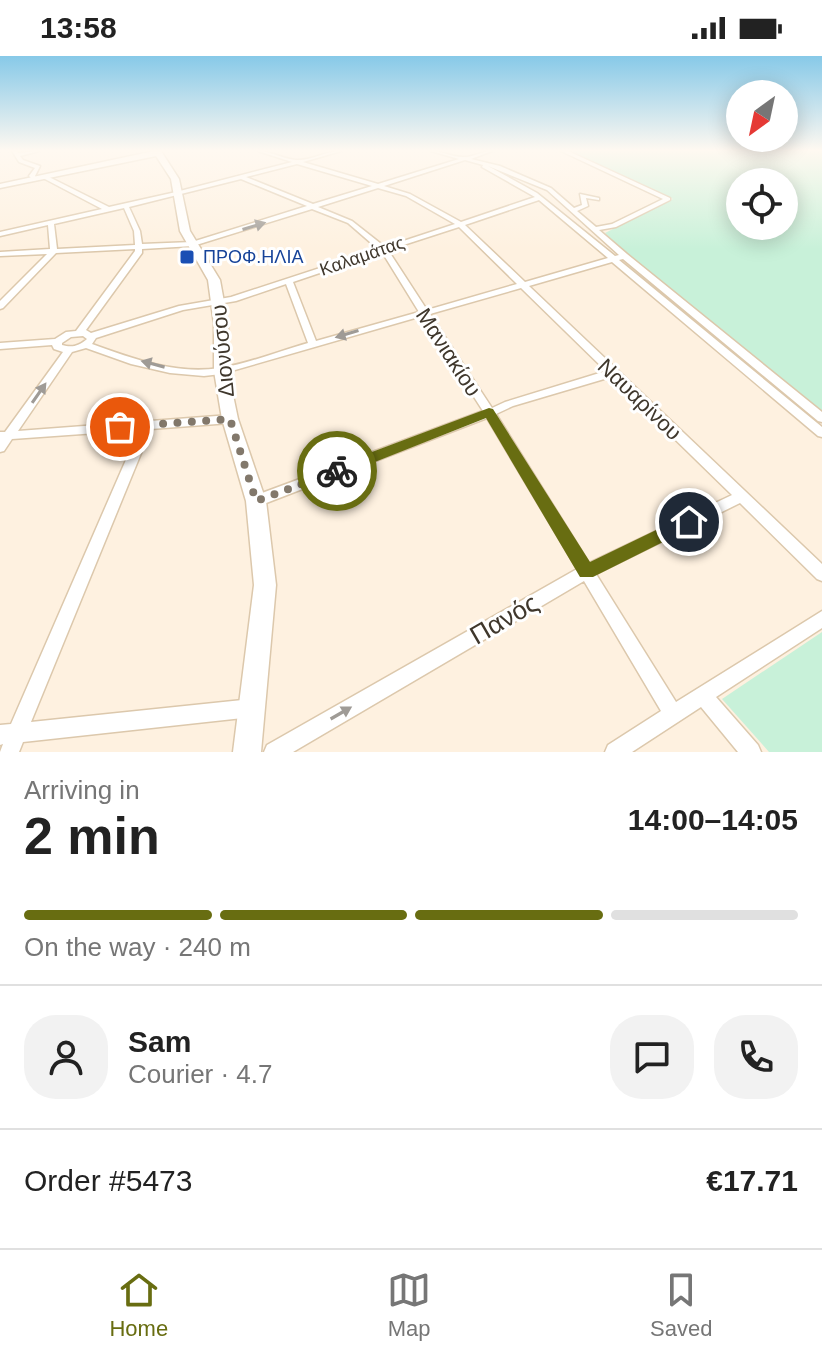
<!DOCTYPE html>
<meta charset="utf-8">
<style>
:root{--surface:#fff;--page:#f2f2f2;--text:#222;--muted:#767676;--line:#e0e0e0;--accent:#686d11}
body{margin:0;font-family:Arial,sans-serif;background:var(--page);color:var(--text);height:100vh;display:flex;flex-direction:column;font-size:30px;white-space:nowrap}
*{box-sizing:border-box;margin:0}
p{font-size:26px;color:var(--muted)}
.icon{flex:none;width:44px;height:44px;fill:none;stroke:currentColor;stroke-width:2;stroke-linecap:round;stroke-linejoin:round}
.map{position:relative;height:696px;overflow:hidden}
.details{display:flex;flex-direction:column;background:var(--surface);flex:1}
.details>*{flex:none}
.needle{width:52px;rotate:213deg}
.fabs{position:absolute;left:726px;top:24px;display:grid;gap:16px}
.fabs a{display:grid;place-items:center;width:72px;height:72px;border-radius:50%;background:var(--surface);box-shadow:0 4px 20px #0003;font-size:40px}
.pin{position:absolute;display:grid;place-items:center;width:68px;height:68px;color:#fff;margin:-34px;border:4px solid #fff;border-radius:50%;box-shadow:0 2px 8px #0007}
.courier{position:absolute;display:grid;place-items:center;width:80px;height:80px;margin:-40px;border:6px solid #686d11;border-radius:50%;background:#fff;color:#222;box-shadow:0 2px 10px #0007}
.head em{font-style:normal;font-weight:700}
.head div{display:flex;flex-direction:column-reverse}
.head{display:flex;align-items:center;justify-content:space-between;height:136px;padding:0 24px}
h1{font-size:52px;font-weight:700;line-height:60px}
.bar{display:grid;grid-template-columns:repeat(4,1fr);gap:12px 8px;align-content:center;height:96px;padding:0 24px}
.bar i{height:10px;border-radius:6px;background:var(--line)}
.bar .active{background:var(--accent)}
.bar p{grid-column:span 4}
.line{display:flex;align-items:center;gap:20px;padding:0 24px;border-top:2px solid var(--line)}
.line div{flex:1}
.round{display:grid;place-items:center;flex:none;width:84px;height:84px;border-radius:32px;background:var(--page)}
.status{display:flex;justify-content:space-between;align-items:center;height:56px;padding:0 40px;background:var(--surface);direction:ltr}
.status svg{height:22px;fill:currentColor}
.menu{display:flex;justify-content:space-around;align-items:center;height:112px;border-top:2px solid var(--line);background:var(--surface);font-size:22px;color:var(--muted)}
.menu a{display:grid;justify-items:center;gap:4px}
.menu .active{color:var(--accent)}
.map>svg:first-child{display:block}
.green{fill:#c8f1d9;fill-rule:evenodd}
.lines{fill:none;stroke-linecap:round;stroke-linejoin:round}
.street-casing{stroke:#dcc8ac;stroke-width:3}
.secondary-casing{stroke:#dcc8ac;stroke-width:3}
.street{fill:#fff;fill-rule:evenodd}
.secondary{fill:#fff;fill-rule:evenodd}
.oneway{fill:#9f9b96}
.route{fill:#686d11}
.done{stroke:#82786b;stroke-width:8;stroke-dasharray:0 14.4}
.transit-dot{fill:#1a4fb4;stroke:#fff;stroke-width:3}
.labels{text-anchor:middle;stroke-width:6;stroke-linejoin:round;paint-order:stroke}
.far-street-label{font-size:18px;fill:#3f372c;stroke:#fff}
.far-transit-label{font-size:18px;fill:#164399;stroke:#fff;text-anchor:start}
.street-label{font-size:22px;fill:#3f372c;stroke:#fff}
.near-street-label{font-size:26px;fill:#3f372c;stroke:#fff}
</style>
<div class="status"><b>13:58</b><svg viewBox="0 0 49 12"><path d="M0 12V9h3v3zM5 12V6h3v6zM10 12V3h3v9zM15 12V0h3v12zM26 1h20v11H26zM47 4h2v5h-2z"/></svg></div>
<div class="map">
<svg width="822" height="696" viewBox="0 0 822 696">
<rect width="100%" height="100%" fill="#fef1e0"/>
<!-- green -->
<g class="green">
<path d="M566,95h256v265l-132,-108 -11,-13 -47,-35 -27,-27 68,-34zM740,126h44v44h-44z"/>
<polygon points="822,576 822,696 769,696 722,643"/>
</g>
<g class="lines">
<!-- street casing -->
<g class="street-casing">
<g id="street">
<polygon points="12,95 17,95 18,97 39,95 20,100 23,104 40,110 35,120 37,124 33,124 29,120 35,112 19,106"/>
<path d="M258,95c13,0 25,8 38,9 14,1 30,-9 45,-9l-38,11 75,22 81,-25 -28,-8c11,0 23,7 34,6 9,0 17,-6 27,-6l-21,8 29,7 51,22 23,20 8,-3 -2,-11 19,4v2l-13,-2 2,8 -11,5 19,16 16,-3 51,-25 -102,-48h7l102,47v2l-54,27 -17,3 28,24 195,158v10l-4,-1 -195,-162 -4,1 203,167v10l-4,-1 -206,-174 -83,24 293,278v17l-5,-2 -77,-76 -144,71 80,128 146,-91v17l-106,69 42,48 3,7h-23l-37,-45 -69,45h-27l3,-7 53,-34 -77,-130 -291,171h-29l3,-7 310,-176 -90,-151 -226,87 -5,1 -5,-1 -2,-4 2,-4 232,-86 -61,-95 -201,58 -17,2 -34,-3 -39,-9 -45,-16 -14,4 -54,79 212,-16 6,4 -6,4 -79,6 -120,293 221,-23 6,3 3,6 -3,6 -6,3 -229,25 -4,10h-19l3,-8 -3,1v-20l11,-1 128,-294 -127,9 -8,12 -4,1v-20h5l58,-80 -9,-3 -2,-4 -52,4v-6l55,-4 11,-7 10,-1 59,-80v-2l-79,4 -53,55 -3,1v-8l47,-47 -47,2v-4l50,-3 -2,-24 -48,11v-4l102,-23 -59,-31v-2h4l62,31 67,-15 116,-30zM465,104l18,5 -1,2 53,30 -74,25 -51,-28 -26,-8zM297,108l75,22 -59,18 -67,-27zM488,110l59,24 72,65 -4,1 -78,-63zM241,123l66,27 -115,36 -50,2 -2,-13 -11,-24zM378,132l28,8 49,28 -70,23 -33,-26 -34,-14zM539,144l69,58 -83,24 -60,-57zM124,152l10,23 1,14 -78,4 -3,-25zM312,153l36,14 30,26 -147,48 -52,9 -88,27 -5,-3 56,-77v-4l51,-3zM459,171l58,57 -90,26 -39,-60zM382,196l37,60 -103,29 -23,-59zM286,228l22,59c-29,8 -60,21 -89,25 -43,7 -88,-10 -127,-24l4,-6 87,-28 53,-9zM521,232l85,83 -101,31 -13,6 -62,-94zM83,280l4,3c-8,7 -15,9 -25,6v-2l9,-6zM611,321l121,118 -143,68 -93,-149 17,-8z"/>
</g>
</g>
<!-- secondary casing -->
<g class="secondary-casing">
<polygon id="secondary" points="154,95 161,95 179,123 190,175 220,224 228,268 228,315 238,363 266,445 276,529 261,696 233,696 254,529 246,445 222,363 214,315 214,268 208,224 180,175 171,123 156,100 0,132 0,128"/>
</g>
<!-- street -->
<use href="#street" class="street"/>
<!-- secondary -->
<use href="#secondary" class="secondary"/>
</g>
<!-- one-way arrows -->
<defs><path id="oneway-solid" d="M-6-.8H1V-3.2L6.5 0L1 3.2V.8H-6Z" transform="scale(2)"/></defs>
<g class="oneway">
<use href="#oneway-solid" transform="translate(254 170) rotate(-17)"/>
<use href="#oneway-solid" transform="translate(347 278) rotate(163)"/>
<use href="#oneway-solid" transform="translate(153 308) rotate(-165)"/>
<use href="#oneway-solid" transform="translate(39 337) rotate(-55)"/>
<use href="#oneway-solid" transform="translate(341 657) rotate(-30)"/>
</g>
<!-- sky -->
<linearGradient id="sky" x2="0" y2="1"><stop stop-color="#87c9e8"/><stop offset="0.49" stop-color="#fff9f1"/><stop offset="1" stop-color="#fff9f1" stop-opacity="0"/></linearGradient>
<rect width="822" height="193" fill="url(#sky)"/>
<!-- route -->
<polygon class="route" points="489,352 493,353 590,506 683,461 695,461 695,470 593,521 580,521 486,362 342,419 337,420 330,415 332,411"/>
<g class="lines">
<!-- done -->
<polyline class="done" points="120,371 230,363 256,445 337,415"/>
</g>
<!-- markers -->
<rect class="transit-dot" x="179" y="193" width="16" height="16" rx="4"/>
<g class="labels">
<!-- far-street labels -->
<g class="far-street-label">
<text transform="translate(362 200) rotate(-19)" y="6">Καλαμάτας</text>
</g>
<!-- far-transit labels -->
<g class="far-transit-label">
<text x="203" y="207">ΠΡΟΦ.ΗΛΙΑ</text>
</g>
<!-- street labels -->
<g class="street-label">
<text transform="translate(222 295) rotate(-95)" y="8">Διονύσου</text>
<text transform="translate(449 296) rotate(57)" y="8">Μανιακίου</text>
<text transform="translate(640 343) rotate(44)" y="8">Ναυαρίνου</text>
</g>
<!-- near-street labels -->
<g class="near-street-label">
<text transform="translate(504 563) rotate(-30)" y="9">Πανός</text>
</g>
</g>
</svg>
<div class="fabs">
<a><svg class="needle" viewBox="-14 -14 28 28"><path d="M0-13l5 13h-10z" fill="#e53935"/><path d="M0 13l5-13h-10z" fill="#767676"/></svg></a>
<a><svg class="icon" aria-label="locate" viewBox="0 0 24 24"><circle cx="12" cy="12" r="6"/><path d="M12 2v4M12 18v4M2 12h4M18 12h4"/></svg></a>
</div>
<div class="pin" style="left:120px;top:371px;background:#ea580c"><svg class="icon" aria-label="bag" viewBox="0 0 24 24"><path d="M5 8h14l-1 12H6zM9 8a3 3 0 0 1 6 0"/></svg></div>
<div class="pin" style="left:689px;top:466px;background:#1f2937"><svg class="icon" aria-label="home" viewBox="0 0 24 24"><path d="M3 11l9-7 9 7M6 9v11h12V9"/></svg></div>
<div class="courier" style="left:337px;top:415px"><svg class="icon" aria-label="bike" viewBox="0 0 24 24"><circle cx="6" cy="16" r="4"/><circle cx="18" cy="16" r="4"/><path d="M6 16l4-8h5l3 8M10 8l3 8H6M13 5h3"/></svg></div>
</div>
<section class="details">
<div class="head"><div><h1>2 min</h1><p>Arriving in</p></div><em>14:00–14:05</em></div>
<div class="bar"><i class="active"></i><i class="active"></i><i class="active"></i><i></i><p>On the way · 240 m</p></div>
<div class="line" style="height:144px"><a class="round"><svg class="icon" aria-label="person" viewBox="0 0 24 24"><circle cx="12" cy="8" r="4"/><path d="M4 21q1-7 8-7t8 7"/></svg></a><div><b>Sam</b><p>Courier · 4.7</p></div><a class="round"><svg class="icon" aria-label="chat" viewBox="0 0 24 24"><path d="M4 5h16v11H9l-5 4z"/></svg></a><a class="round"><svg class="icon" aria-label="phone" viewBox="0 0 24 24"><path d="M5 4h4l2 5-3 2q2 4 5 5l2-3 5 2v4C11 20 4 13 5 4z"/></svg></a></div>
<div class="line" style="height:104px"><div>Order #5473</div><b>€17.71</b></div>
</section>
<nav class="menu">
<a class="active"><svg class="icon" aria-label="home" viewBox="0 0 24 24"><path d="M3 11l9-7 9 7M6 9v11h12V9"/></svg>Home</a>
<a><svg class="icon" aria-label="map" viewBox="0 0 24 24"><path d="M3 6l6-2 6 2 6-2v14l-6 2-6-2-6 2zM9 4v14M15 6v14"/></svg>Map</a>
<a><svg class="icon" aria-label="saved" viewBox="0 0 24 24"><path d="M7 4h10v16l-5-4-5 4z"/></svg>Saved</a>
</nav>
